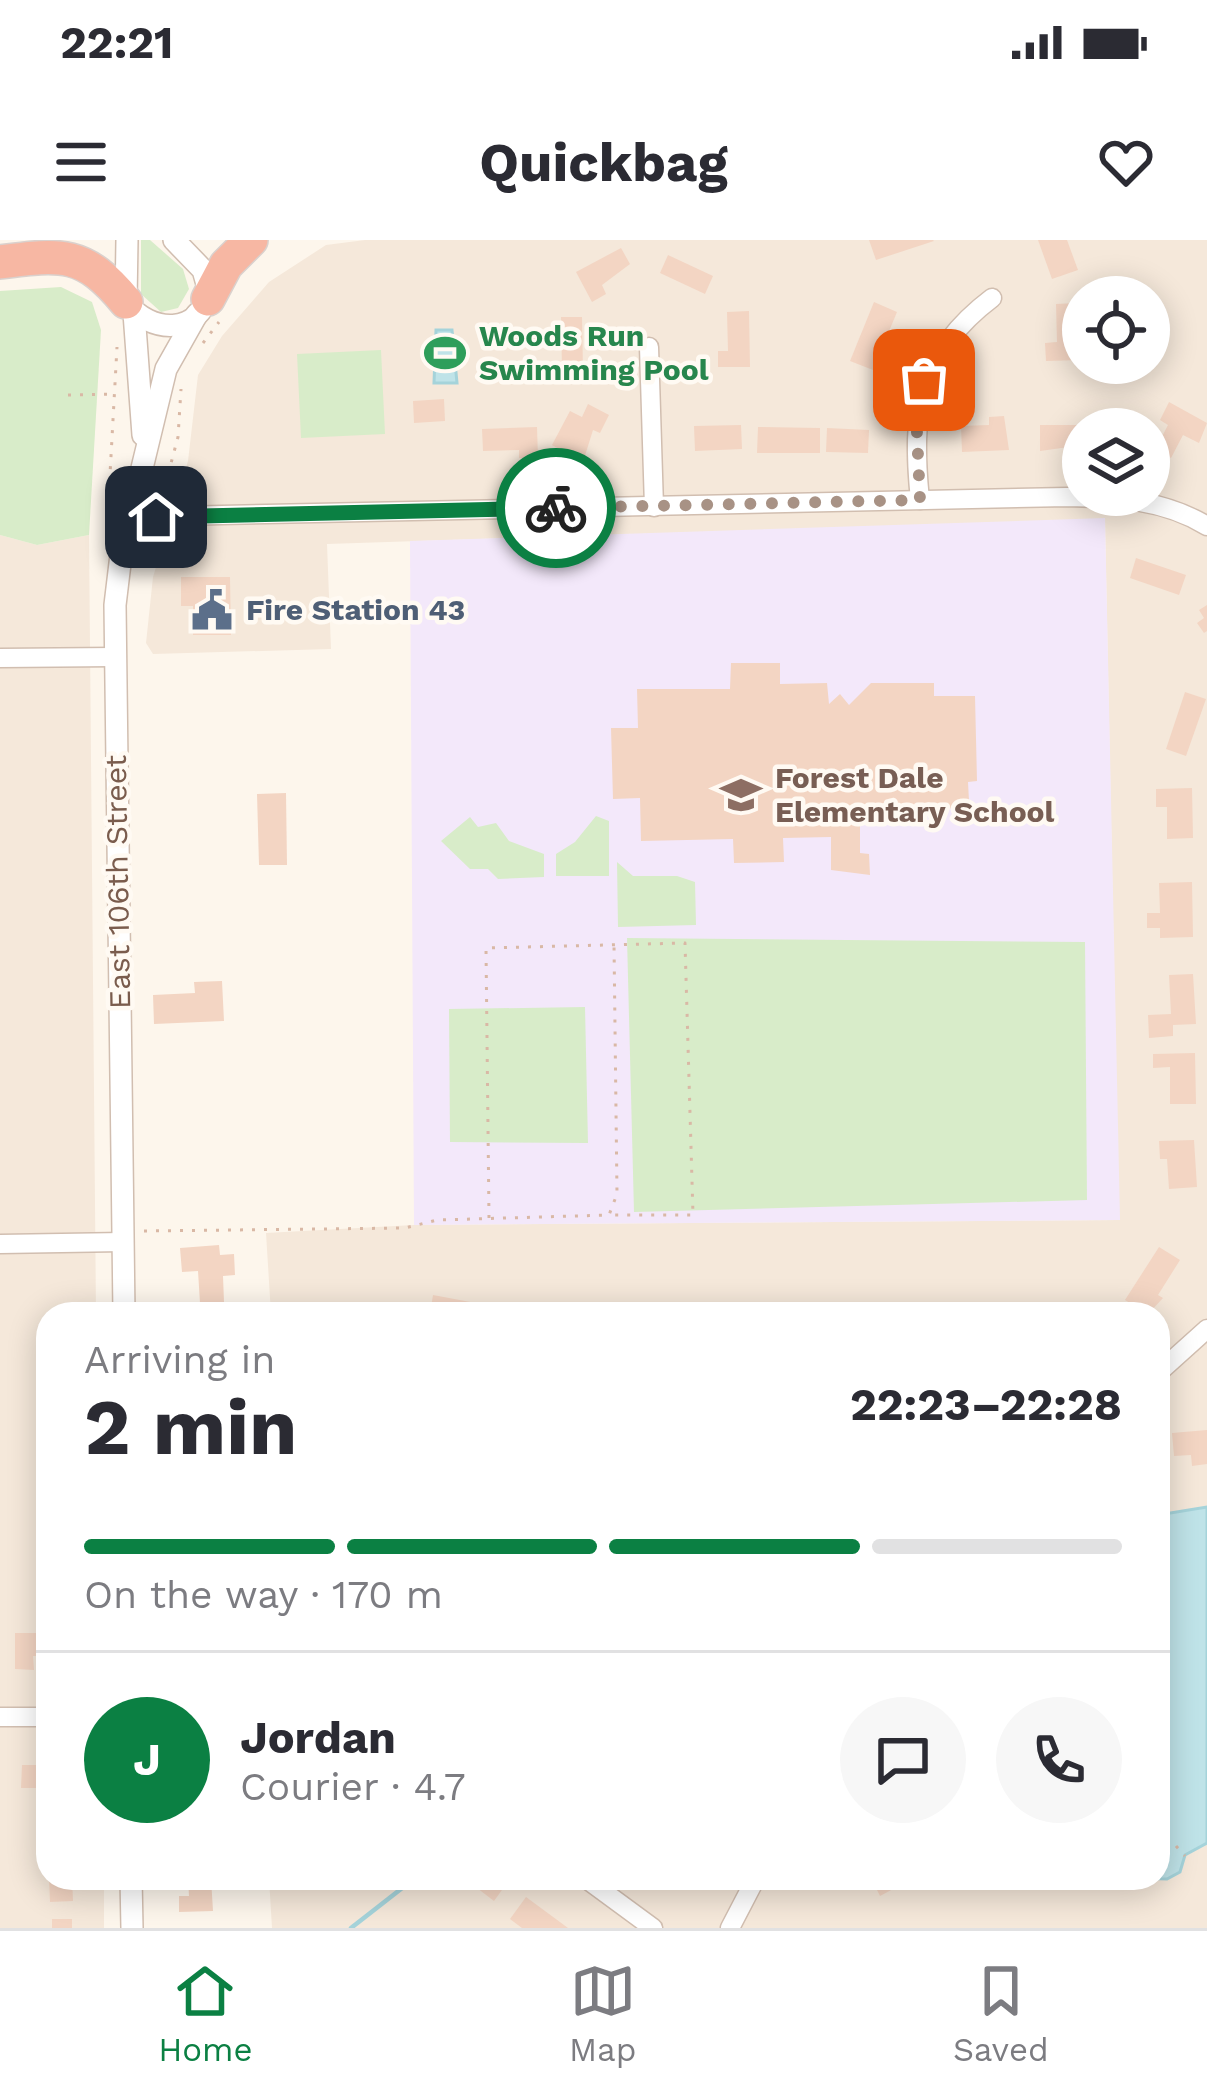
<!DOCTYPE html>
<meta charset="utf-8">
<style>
:root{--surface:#fff;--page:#f7f7f7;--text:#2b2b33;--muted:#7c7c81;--line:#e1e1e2;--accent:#0b8043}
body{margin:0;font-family:"Work Sans",sans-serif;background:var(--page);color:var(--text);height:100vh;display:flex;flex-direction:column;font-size:45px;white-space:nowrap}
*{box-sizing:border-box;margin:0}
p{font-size:39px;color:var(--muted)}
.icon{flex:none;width:66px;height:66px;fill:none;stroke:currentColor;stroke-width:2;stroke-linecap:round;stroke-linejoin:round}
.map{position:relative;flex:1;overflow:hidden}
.sheet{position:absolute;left:36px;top:1062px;width:1134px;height:588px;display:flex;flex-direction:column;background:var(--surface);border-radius:36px;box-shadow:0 6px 30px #0003}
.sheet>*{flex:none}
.controls{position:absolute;left:1062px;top:36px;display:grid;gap:24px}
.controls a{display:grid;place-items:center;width:108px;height:108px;border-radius:50%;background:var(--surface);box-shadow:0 6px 30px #0003;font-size:60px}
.pin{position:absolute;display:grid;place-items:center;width:102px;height:102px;color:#fff;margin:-51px;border-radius:24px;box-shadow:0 6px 18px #0006}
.courier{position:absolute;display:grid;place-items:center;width:120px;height:120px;margin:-60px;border:9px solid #0b8043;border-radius:50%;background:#fff;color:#222;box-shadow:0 3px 15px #0007}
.head em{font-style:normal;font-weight:700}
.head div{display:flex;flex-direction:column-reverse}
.head{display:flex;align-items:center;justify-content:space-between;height:204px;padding:0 48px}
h1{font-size:78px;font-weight:700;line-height:90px}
.bar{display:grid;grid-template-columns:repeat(4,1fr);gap:18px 12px;align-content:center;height:144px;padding:0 48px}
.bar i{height:15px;border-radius:9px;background:var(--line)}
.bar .active{background:var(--accent)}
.bar p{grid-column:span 4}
.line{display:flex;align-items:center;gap:30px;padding:0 48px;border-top:3px solid var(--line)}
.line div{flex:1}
.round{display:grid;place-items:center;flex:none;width:126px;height:126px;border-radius:63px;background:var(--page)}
.status{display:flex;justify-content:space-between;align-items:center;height:84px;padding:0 60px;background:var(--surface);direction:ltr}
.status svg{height:33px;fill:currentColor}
header{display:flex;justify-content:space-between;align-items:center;height:156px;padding:0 48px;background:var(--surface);font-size:54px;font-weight:700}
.menu{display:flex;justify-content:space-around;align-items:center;height:168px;border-top:3px solid var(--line);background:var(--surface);font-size:33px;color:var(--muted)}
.menu a{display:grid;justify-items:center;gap:6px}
.menu .active{color:var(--accent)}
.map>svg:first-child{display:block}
.residential{fill:#f5e8da;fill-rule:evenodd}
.education{fill:#f3e8fa}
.green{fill:#d8ecc9}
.water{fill:#bfe3e8;stroke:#a5d3da;stroke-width:3}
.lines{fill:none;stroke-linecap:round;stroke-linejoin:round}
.stream{stroke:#a5d3da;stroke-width:4.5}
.building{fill:#f3d5c3}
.minor-casing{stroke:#d1beb0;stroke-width:21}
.tertiary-casing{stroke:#d1beb0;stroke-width:24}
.motorway-casing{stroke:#dad1cd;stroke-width:36}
.path{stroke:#d9b8a5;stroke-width:3;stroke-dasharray:3 9;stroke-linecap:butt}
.minor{stroke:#fff;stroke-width:18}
.tertiary{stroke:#fff;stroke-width:21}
.motorway{stroke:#f7b7a3;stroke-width:33}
.done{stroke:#a89285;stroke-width:12;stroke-dasharray:0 21.6}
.route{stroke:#0b8043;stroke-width:15}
.labels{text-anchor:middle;stroke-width:9;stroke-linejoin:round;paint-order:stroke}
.leisure-label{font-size:30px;font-weight:bold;fill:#27864d;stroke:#fffaf3;text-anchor:start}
.service-label{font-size:30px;font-weight:bold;fill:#4e5e75;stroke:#fffaf3;text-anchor:start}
.education-label{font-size:30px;font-weight:bold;fill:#785e54;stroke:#fffaf3;text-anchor:start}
.street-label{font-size:30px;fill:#7a5c4d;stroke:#fffaf3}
</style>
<div class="status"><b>22:21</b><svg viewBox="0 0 49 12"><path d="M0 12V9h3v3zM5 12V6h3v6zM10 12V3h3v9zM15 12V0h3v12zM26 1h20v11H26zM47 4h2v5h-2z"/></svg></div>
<header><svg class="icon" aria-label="menu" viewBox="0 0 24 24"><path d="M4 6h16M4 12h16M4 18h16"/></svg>Quickbag<svg class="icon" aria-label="heart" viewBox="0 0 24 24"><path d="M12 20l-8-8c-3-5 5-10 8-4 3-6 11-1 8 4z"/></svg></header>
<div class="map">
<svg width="1207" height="1688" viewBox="0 0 1207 1688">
<rect width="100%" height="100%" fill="#fdf6ec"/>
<!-- residential -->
<g class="residential">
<path d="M365,0h842v1688h-935l-3,-50h889v-564h-887l-5,-81 148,-8 705,-5 -14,-701 -778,25 4,105 -178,5 -7,-11 7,-66 35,-116 10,-86 24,-39 47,-54 57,-37zM1083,57h66v66h-66zM1083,189h66v66h-66z"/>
<polygon points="0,295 37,305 89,295 96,1074 48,1074 48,1638 104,1638 104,1688 0,1688"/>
</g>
<!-- education -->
<polygon class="education" points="1105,278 1120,980 414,985 410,301"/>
<!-- green -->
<g class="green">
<polygon points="141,0 150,0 183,29 189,49 178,68 161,72 141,54"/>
<polygon points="61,47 92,62 101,90 89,295 37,305 0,295 0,51"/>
<polygon points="381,110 385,194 301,198 297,114"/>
<polygon points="596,576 609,581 609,636 556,636 556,614 575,602"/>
<polygon points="470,577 478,587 496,583 509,601 544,614 544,637 498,639 488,629 470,629 441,601"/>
<polygon points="617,622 633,636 677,636 695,642 696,685 618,687"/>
<polygon points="627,698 1085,702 1087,960 634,972"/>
<polygon points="585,767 588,903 450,902 449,769"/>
</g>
<!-- water -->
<g class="water">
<polygon points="436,90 452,90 457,143 434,143"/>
<polygon points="1207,1267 1207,1603 1185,1615 1180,1632 1167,1639 1134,1638 1158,1638 1158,1275"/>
</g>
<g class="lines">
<!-- stream -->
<polyline class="stream" points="351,1688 415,1638"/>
</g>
<!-- building -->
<g class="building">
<polygon points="869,0 933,0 934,1 876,20"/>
<polygon points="1038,0 1067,0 1078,30 1052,39"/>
<polygon points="621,8 630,24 602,45 606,54 592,62 576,32"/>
<polygon points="668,15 713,36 705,54 660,33"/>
<polygon points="874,62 897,72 873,130 850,121"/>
<polygon points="1077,63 1080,120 1046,121 1045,103 1057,102 1056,64"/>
<polygon points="749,71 750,127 718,127 718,111 728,111 727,72"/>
<polygon points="561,77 582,77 583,131 562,131"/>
<polygon points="444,159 445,181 414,183 413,161"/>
<polygon points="1169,162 1207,183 1199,203 1183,195 1171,218 1155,210 1168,185 1160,180"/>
<polygon points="588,164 609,175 600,193 593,190 583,222 552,205 570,171 582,177"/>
<polygon points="1004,176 1009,210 962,212 961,186 989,185 989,177"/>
<polygon points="741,185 742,209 695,211 694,186"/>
<polygon points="1040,185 1083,185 1083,205 1040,211"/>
<polygon points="537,187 538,218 519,218 519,210 483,211 482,189"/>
<polygon points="758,187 820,188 820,213 757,213"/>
<polygon points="827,188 869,190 868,213 826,212"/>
<polygon points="1136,318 1186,335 1179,355 1130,338"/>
<polygon points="181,337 230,337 231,395 193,395 193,366 181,366"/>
<polygon points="1207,365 1207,391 1204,393 1197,383 1204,378 1199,370"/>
<polygon points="731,423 780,423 780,444 827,443 829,464 840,454 849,465 871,443 934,443 934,456 975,456 977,541 968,542 969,561 960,562 959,568 917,570 917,577 860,579 860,613 869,614 870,635 831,630 831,597 783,598 784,622 734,623 733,599 641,601 640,558 613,559 611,488 638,488 637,449 730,449"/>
<polygon points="1185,452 1206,459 1186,516 1166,509"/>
<polygon points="1192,548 1193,598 1167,599 1167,567 1156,567 1156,549"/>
<polygon points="286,553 287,625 259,625 257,554"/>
<polygon points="1192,642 1193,697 1160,698 1160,688 1147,688 1147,673 1160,673 1159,643"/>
<polygon points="1193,734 1196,784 1173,785 1173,796 1149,798 1148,775 1171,774 1169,735"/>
<polygon points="222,741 224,781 154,784 153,755 195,753 194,742"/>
<polygon points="1195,813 1196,864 1170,864 1170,827 1153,828 1153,814"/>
<polygon points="1194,900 1197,947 1169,949 1167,919 1160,919 1159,901"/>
<polygon points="219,1005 220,1015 234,1014 235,1035 223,1036 224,1062 200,1063 198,1031 182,1032 180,1008"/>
<polygon points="1159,1007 1180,1020 1158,1055 1163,1058 1148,1074 1125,1060"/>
<polygon points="433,1055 481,1064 479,1074 430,1074"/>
<polygon points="676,1063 678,1070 695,1064 698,1074 665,1074 663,1067"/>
<polygon points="829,1065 882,1070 882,1074 828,1074"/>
<polygon points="1207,1190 1207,1224 1192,1226 1191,1215 1174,1216 1172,1193"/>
<polygon points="15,1393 39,1393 39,1400 48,1400 48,1416 33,1416 34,1430 15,1429"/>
<polygon points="22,1525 48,1525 48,1548 21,1548"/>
<polygon points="49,1638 72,1638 73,1661 50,1662"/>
<polygon points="188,1638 211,1638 213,1671 179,1672 179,1656 189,1656"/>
<polygon points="464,1638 500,1638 507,1643 494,1661"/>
<polygon points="871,1638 906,1638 908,1641 880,1656"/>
<polygon points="526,1657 568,1688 522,1688 510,1679"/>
<rect x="52" y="1679" width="20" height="9"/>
</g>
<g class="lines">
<!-- minor casing -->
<g class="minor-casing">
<g id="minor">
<polyline points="649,107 654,267"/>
<path d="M920,260c-9,-88 -2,-146 72,-202"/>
<path d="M131,277l936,-20c50,1 96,2 140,29"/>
<polyline points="0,418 115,417"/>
<polyline points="0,1004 123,1002"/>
<polyline points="1158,1133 1207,1089"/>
<polyline points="0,1477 48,1477"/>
<polyline points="585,1638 653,1688"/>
<polyline points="730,1688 756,1638"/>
</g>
</g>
<!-- tertiary casing -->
<g class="tertiary-casing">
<g id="tertiary">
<path d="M127,0l-1,62c24,32 74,34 83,-11l-6,-21 -29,-30"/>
<polyline points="134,73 143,195"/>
<polyline points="124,1074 115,365 121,315 166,129 197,74"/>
<polyline points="131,1638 132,1688"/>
</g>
</g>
<!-- motorway casing -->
<g class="motorway-casing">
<g id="motorway">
<path d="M0,22c62,-8 84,-11 126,40"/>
<polyline points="208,59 226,25 251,0"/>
</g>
</g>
<!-- path -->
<g class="path">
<polyline points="203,103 219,82"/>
<polyline points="68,155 115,154"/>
<polyline points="162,257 178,197 181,149"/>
<polyline points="107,289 117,107"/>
<polyline points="140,326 150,295"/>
<polyline points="489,978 486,708 685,703 693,975 609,975"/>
<polyline points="144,991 405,988 437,980 609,975 617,954 614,704"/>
<polyline points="1176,1606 1185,1616"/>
</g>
<!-- minor -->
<use href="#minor" class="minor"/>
<!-- tertiary -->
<use href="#tertiary" class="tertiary"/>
<!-- motorway -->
<use href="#motorway" class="motorway"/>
</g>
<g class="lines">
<!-- done -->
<polyline class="done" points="556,268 920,260 916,171 924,140"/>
<!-- route -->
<polyline class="route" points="156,277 556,268"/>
</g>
<!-- icons -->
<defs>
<g id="stadium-bare" transform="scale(3.24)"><path d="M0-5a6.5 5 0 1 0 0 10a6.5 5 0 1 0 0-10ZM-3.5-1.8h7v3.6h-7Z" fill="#2e9e5b" stroke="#fffaf3" stroke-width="2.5" paint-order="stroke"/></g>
<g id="civic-bare" transform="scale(3.24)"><path d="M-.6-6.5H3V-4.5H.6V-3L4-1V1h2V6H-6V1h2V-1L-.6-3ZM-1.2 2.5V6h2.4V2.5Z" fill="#5c6f8a" stroke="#fffaf3" stroke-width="2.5" paint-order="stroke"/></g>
<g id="school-bare" transform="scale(3.24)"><path d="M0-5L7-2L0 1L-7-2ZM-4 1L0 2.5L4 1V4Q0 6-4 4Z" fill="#8d6e63" stroke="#fffaf3" stroke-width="2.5" paint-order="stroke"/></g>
</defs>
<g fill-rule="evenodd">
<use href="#stadium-bare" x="445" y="113"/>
<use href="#civic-bare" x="212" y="370"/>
<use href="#school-bare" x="741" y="555"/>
</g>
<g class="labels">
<!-- leisure labels -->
<g class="leisure-label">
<text x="479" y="106">Woods Run<tspan x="479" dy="34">Swimming Pool</tspan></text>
</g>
<!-- service labels -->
<g class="service-label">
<text x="246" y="380">Fire Station 43</text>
</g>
<!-- education labels -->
<g class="education-label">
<text x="775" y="548">Forest Dale<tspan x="775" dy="34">Elementary School</tspan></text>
</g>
<!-- street labels -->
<g class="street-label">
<text transform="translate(118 642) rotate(-91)" y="10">East 106th Street</text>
</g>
</g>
</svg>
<div class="controls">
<a><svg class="icon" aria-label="locate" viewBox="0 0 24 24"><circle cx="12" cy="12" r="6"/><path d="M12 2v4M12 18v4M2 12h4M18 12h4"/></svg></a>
<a><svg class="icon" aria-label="layers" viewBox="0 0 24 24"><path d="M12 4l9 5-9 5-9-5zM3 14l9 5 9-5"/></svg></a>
</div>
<div class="pin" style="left:924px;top:140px;background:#ea580c"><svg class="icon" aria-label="bag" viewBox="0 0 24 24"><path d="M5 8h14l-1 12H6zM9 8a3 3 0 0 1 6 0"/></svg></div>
<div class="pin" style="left:156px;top:277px;background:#1f2937"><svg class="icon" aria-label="home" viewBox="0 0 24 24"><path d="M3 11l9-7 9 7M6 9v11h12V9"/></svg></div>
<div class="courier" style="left:556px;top:268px"><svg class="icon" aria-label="bike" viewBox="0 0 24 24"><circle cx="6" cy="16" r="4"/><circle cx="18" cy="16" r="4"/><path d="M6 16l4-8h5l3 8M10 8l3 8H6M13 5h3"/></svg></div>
<section class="sheet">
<div class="head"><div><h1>2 min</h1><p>Arriving in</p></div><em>22:23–22:28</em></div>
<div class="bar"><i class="active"></i><i class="active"></i><i class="active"></i><i></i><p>On the way · 170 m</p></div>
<div class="line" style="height:216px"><b class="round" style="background:var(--accent);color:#fff">J</b><div><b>Jordan</b><p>Courier · 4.7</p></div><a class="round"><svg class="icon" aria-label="chat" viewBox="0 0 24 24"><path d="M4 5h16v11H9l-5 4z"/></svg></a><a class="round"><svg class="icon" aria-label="phone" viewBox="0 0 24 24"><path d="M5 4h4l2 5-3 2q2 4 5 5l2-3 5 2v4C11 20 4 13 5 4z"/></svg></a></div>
</section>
</div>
<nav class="menu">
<a class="active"><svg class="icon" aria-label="home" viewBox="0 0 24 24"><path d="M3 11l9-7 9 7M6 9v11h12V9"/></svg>Home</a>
<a><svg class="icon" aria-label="map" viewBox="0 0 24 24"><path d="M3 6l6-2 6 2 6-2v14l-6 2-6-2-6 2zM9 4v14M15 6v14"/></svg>Map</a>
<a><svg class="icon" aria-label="saved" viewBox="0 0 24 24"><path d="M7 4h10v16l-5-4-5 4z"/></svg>Saved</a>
</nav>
